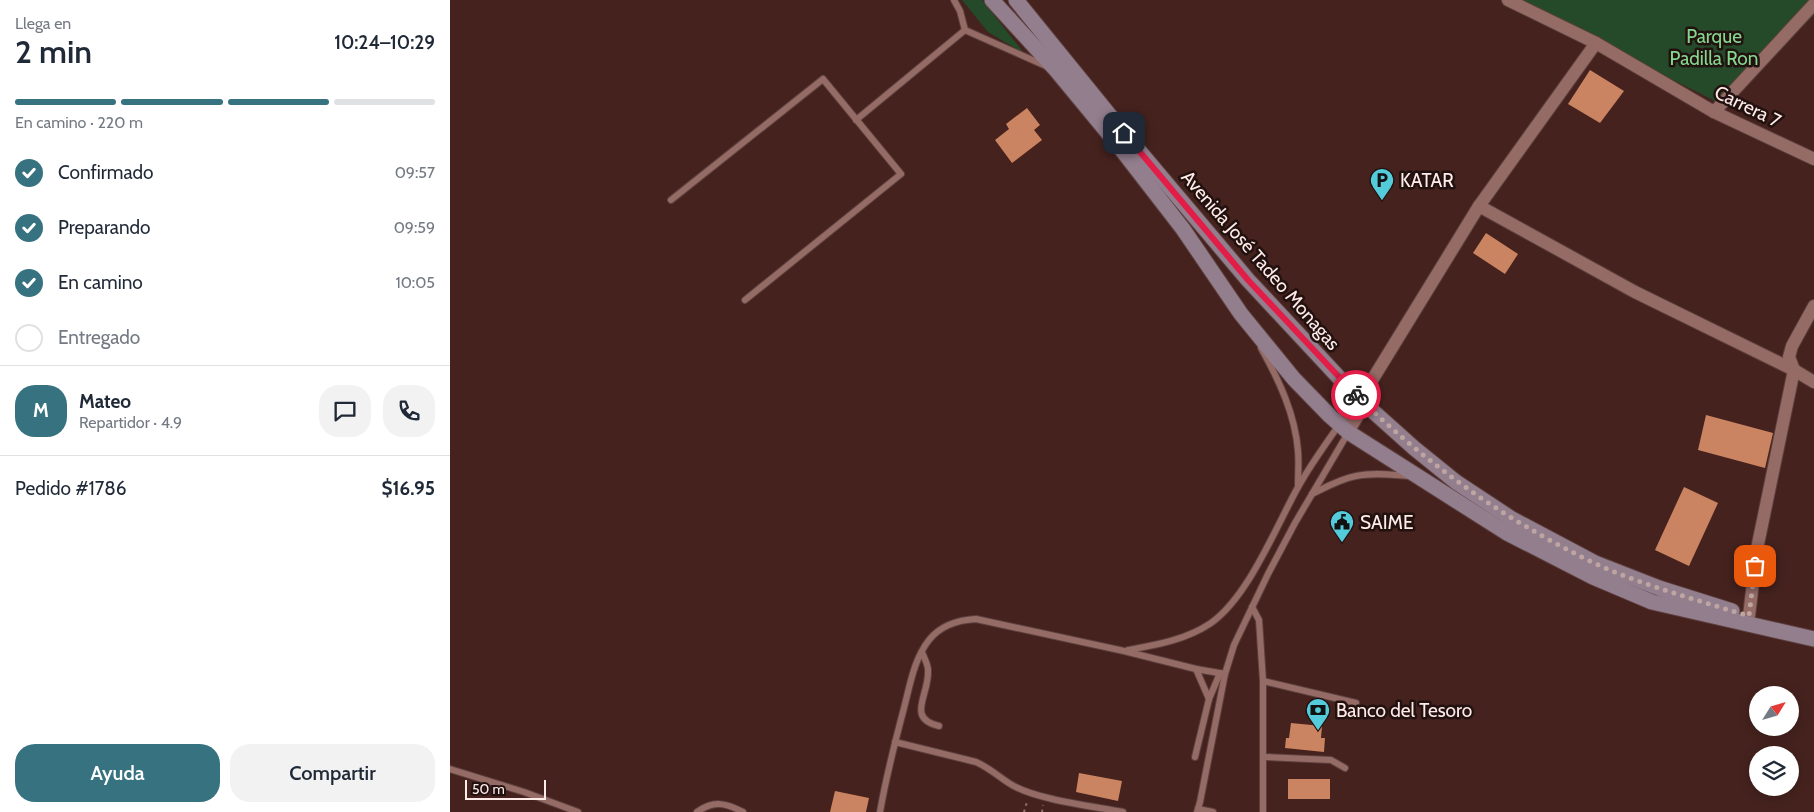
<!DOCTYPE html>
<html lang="es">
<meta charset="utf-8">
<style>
:root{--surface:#fff;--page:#f2f2f3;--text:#1f2937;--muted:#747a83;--line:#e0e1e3;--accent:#367280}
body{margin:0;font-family:Cabin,sans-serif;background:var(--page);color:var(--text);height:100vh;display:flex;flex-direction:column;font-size:19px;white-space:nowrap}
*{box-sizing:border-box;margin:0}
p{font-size:16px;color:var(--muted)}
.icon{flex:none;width:28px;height:28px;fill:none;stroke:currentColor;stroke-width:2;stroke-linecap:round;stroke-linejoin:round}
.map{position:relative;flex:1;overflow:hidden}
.details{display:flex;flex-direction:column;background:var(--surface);width:450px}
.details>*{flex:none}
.needle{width:32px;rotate:53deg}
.buttons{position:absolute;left:1299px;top:686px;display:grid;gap:10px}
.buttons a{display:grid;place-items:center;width:50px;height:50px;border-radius:50%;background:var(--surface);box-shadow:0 2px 12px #0003;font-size:25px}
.scale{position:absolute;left:15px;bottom:12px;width:81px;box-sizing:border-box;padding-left:5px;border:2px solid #ffebe8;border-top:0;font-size:14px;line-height:18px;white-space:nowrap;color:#ffebe8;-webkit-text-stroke:4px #21110f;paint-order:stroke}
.pin{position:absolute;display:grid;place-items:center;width:42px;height:42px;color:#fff;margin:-21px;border-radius:10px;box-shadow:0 2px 8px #0006}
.courier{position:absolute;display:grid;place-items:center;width:50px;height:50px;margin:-25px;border:4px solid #e11d48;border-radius:50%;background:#fff;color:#222;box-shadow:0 1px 6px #0007}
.head em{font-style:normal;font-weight:600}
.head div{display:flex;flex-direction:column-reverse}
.head{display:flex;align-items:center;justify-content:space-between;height:85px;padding:0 15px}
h1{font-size:32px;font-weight:600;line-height:38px}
.bar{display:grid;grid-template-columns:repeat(4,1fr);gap:8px 5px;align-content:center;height:60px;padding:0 15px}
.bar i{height:6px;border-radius:4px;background:var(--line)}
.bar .current{background:var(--accent)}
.bar p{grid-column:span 4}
.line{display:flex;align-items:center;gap:12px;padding:0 15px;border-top:1px solid var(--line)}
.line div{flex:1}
.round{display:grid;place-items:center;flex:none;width:52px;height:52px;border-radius:20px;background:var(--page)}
ol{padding:0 15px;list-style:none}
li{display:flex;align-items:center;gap:15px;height:55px}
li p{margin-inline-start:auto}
li .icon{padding:5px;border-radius:50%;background:var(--accent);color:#fff;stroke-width:4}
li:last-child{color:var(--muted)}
li i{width:28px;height:28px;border:2px solid var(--line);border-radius:50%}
.cta{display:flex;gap:10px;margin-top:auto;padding:10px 15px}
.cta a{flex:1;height:58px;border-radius:20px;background:var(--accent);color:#fff;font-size:20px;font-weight:600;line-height:58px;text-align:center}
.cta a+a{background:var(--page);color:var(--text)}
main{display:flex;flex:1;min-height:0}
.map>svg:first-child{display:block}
.green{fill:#244a2a}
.building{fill:#cb8461}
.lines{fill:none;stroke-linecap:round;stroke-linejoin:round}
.lane-casing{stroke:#5d403e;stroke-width:8}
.street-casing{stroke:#5d403e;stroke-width:14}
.secondary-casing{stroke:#5d403e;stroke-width:17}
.path{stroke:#907370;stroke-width:2;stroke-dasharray:2.5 4;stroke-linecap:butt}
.lane{stroke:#956b66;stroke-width:6}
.street{stroke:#956b66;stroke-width:12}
.secondary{stroke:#937e8e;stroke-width:15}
.done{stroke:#bea5a1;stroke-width:5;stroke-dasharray:0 9}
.route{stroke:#e11d48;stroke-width:6}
.labels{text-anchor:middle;stroke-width:5;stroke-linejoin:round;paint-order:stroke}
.park-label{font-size:19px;fill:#85d78f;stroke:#21110f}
.street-label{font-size:19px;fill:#ffebe8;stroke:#21110f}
.poi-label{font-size:19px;fill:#ffebe8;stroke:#21110f;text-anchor:start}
</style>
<main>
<section class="details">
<div class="head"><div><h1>2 min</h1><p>Llega en</p></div><em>10:24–10:29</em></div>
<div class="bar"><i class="current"></i><i class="current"></i><i class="current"></i><i></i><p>En camino · 220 m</p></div>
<ol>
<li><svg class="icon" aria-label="check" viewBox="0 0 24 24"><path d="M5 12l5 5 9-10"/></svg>Confirmado<p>09:57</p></li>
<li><svg class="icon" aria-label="check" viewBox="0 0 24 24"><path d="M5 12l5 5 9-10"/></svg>Preparando<p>09:59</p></li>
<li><svg class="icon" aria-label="check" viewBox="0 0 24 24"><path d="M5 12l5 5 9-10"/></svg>En camino<p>10:05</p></li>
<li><i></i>Entregado</li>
</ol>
<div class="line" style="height:90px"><b class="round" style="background:var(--accent);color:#fff">M</b><div><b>Mateo</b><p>Repartidor · 4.9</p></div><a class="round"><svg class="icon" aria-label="chat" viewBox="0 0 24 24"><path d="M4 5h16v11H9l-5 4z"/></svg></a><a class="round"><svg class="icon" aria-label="phone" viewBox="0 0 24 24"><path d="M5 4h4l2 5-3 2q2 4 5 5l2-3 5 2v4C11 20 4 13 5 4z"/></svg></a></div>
<div class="line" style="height:65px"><div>Pedido #1786</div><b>$16.95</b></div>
<div class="cta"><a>Ayuda</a><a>Compartir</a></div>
</section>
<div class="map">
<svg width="1364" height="812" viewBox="0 0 1364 812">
<rect width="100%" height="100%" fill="#45221e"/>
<!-- green -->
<g class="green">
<polygon points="512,0 532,0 575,54 538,32"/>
<polygon points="1064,0 1364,0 1364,15 1273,105"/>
</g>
<!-- building -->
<g class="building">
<polygon points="1140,70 1174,91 1150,123 1118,104"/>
<polygon points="577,108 590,125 584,130 592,140 562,163 545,140 559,129 556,124"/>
<polygon points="1036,233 1068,254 1055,274 1023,253"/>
<polygon points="1256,415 1323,433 1315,468 1248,450"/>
<polygon points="1234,487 1268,503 1239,566 1205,550"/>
<polygon points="841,723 872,726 871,738 875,738 874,752 835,748 836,738 839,738"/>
<polygon points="629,773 672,781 668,801 626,792"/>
<rect x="838" y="779" width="42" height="20"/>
<polygon points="385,791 419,798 416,812 380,812"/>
</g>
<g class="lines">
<!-- lane casing -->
<g class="lane-casing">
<g id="lane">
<polyline points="504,0 510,11 515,30 596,66"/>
<polyline points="406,120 515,30"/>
<polyline points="221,200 373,79 451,174 295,300"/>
<path d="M811,348c18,32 34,66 37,103 1,11 0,23 0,35"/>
<path d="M862,494c14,-7 28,-15 44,-18 18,-4 37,-1 55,0"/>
<polyline points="802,607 809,620 813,681 813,812"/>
<path d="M678,650c28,-5 58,-10 83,-27 37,-26 64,-94 86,-134 12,-22 27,-43 42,-64"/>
<path d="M472,652c2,6 6,12 6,18 2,24 -23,48 11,56"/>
<polyline points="746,669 759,699"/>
<polyline points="813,681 906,703"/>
<path d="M445,742l81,20c14,6 24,16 36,23 26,15 80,21 111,27"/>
<polyline points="745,757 759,699 770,673"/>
<polyline points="814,757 881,760 895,768"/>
<polyline points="0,769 74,792 128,812"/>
<polyline points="748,809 763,812"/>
<path d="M247,812c17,-12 29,-9 46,0"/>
<path d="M430,812c6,-35 15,-70 24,-104 6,-23 10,-49 25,-68 12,-15 28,-20 47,-21l148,32 72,18 29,5"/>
<polyline points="747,812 750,802 775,674 784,645 818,574 845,523 898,433"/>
</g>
</g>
<!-- street casing -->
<g class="street-casing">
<g id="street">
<polyline points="1058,0 1146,43 1264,112 1364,159"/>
<polyline points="1264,112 1364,4"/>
<polyline points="1029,206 1185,292 1344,370 1364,382"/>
<polyline points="889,424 907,397 914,393"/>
<polyline points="898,432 915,404 916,392 924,377 1029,206 1146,43"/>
<polyline points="1299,616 1307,549 1344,370 1339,357 1342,346 1364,306"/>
</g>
</g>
<!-- secondary casing -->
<g class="secondary-casing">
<g id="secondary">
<polyline points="542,0 606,70 668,145 733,229 791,314 844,379 880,416 898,432 1057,533 1143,577 1202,602 1364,639"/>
<polyline points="566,0 674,133 798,280 907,397 964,448 1006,482 1062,519 1145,563 1209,588 1282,611"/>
</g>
</g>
<!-- path -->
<g class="path">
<polyline points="574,812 577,802"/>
<polyline points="592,812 593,805"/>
</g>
<!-- lane -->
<use href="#lane" class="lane"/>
<!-- street -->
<use href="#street" class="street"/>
<!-- secondary -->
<use href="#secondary" class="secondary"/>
</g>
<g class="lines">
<!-- done -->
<path class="done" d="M906,395c73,71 147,124 238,168 50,23 103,37 155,53l6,-50"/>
<!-- route -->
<polyline class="route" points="674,133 798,280 906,395"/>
</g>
<!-- icons -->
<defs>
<g id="parking-pin" transform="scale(1.25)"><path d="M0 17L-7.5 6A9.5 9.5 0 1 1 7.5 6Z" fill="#53cbda" stroke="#21110f"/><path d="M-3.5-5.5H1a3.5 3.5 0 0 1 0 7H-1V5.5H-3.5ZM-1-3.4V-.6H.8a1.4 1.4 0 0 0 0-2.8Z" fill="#111"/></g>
<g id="civic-pin" transform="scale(1.25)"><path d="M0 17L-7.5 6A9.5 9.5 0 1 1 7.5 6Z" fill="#53cbda" stroke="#21110f"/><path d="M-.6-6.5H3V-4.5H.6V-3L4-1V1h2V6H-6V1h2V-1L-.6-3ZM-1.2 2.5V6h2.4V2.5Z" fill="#111"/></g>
<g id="bank-pin" transform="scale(1.25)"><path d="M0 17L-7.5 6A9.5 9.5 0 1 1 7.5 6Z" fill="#53cbda" stroke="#21110f"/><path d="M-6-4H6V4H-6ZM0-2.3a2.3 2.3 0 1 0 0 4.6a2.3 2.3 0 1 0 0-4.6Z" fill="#111"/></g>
</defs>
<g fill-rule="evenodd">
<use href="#parking-pin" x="932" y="180"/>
<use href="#civic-pin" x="892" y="522"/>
<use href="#bank-pin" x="868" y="710"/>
</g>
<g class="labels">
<!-- park labels -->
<g class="park-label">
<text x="1264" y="43">Parque<tspan x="1264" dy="22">Padilla Ron</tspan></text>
</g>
<!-- street labels -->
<g class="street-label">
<text transform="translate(1298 106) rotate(26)" y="7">Carrera 7</text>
<text transform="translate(811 260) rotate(49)" y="7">Avenida José Tadeo Monagas</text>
</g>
<!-- poi labels -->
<g class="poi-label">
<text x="950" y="187">KATAR</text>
<text x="910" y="529">SAIME</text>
<text x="886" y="717">Banco del Tesoro</text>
</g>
</g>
</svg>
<div class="buttons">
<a><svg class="needle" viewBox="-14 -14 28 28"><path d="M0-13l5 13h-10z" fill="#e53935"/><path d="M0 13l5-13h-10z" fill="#747a83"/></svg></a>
<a><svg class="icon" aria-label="layers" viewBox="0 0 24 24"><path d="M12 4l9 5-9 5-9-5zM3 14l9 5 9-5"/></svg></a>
</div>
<div class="scale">50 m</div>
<div class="pin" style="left:1305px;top:566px;background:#ea580c"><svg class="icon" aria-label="bag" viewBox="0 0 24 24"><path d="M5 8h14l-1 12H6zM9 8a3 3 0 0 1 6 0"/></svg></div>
<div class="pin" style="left:674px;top:133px;background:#1f2937"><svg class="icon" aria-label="home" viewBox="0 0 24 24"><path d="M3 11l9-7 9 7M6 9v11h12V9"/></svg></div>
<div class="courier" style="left:906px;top:395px"><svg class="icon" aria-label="bike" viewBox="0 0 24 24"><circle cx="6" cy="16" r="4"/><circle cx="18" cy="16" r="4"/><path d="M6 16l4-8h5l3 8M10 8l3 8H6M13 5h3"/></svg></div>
</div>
</main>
